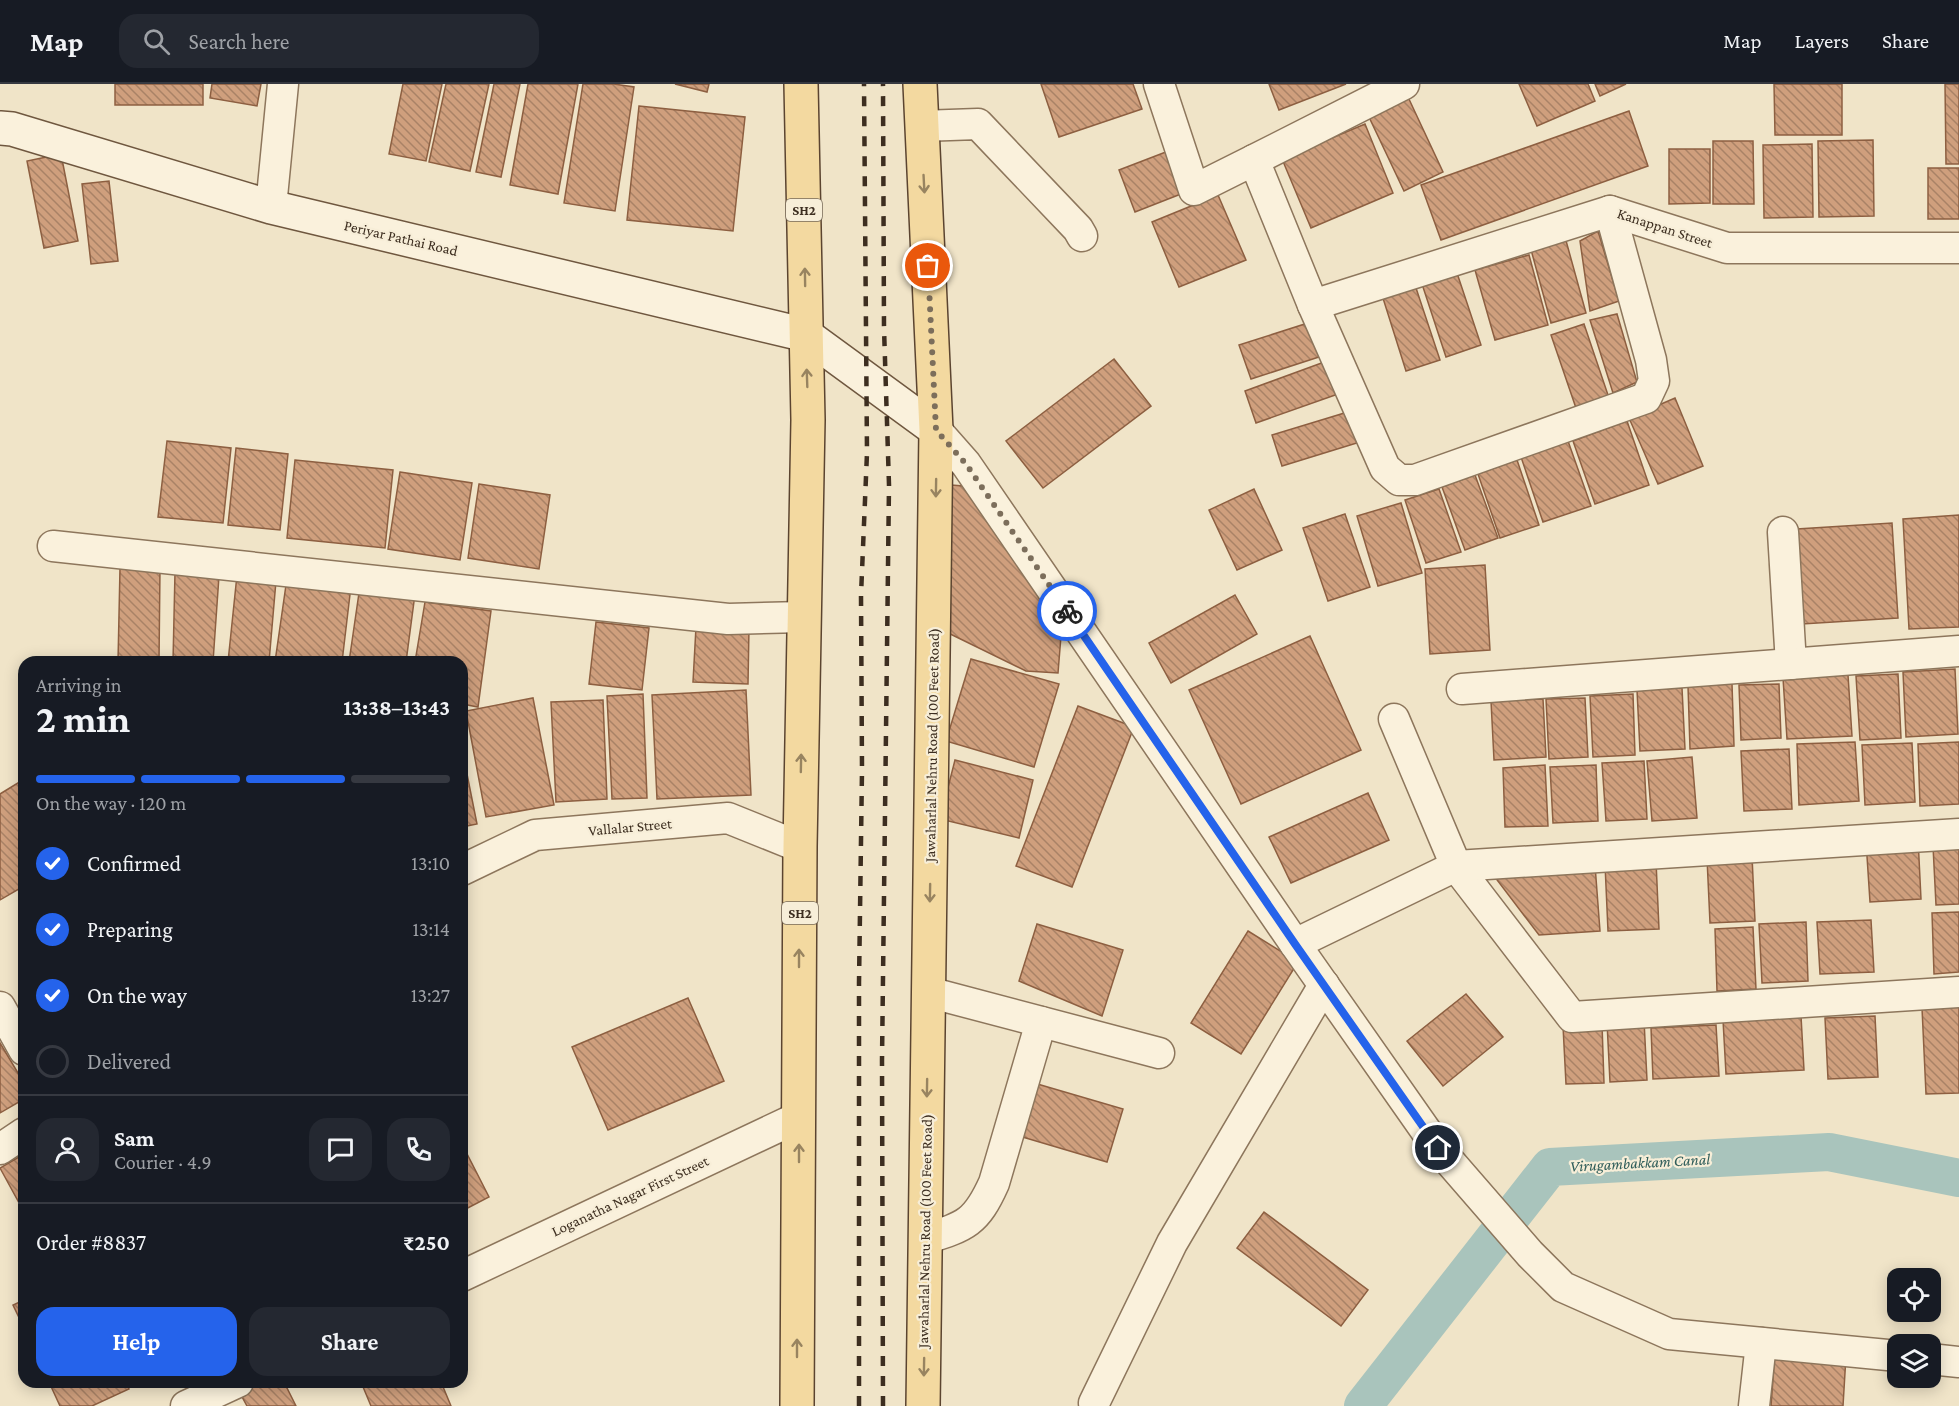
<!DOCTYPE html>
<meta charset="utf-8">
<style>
:root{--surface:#171b24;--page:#242831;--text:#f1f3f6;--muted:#9ea1a6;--line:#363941;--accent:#2563eb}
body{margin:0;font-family:"Crimson Pro",serif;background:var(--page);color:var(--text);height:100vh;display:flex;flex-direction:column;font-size:22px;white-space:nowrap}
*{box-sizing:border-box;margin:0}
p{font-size:20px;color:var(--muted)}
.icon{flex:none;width:33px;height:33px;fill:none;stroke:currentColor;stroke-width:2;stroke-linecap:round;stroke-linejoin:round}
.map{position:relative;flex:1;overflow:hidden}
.panel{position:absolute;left:18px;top:572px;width:450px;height:732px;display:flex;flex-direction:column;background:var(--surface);border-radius:18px;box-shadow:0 3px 15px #0003}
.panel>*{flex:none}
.fabs{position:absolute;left:1887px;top:1184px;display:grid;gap:12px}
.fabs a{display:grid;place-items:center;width:54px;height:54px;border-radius:12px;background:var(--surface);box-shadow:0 3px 15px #0003;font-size:30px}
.pin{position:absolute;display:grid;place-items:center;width:51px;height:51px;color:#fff;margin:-26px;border:3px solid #fff;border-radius:50%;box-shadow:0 2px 6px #0007}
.courier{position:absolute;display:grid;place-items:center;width:60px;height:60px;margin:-30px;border:4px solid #2563eb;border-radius:50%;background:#fff;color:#222;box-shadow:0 2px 8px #0007}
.head em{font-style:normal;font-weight:700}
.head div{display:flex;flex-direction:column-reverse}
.head{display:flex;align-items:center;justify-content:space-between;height:102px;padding:0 18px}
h1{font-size:39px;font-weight:700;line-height:45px}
.bar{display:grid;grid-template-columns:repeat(4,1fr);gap:9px 6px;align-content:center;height:72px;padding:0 18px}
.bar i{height:8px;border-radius:4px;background:var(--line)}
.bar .selected{background:var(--accent)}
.bar p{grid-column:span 4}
.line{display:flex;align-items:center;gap:15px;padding:0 18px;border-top:2px solid var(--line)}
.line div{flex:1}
.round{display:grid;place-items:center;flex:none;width:63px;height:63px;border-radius:18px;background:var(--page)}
ol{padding:0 18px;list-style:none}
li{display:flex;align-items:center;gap:18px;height:66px}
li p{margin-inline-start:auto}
li .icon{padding:6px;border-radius:50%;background:var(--accent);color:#fff;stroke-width:4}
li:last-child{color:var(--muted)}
li i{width:33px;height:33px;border:3px solid var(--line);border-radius:50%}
.action{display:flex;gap:12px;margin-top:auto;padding:12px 18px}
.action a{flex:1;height:69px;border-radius:18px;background:var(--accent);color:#fff;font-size:24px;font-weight:700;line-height:69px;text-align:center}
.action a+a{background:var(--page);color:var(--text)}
header{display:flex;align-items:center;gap:36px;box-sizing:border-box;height:84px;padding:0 30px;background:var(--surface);border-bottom:2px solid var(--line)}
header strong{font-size:28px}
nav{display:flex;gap:33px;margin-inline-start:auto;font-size:21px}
.search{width:420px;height:54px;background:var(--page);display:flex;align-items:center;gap:15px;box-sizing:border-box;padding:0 21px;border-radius:18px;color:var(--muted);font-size:22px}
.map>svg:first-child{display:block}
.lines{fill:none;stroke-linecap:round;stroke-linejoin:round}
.canal{stroke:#a9c4bc;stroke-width:38}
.building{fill:url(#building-back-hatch);stroke:#8d5f41;stroke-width:1.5}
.street-casing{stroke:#8d765c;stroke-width:33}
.secondary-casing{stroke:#6f573f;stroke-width:36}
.primary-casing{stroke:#5b4430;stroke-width:36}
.street{stroke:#faf1dc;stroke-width:30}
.secondary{stroke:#faf1dc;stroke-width:33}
.primary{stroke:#f3d9a0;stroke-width:33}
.rail{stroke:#3d2e20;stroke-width:4.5;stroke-dasharray:10 10;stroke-linecap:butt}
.oneway{stroke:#988460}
.done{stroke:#7c6e5b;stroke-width:6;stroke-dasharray:0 10.8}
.route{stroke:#2563eb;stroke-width:8}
.labels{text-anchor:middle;stroke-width:4.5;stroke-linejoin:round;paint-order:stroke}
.shield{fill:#f7eed8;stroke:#756857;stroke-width:1.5}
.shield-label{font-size:14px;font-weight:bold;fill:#3d2e20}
.street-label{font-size:15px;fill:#3d2e20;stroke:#f7eed8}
.water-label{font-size:16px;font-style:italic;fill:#2f5d5a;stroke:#f7eed8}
</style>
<header>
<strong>Map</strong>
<div class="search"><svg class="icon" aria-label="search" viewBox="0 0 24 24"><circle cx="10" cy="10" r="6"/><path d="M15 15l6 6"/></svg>Search here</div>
<nav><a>Map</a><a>Layers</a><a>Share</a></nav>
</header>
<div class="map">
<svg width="1959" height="1322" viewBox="0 0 1959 1322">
<defs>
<pattern id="building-back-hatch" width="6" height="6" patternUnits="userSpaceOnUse" patternTransform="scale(1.5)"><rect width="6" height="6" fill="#cf9f7d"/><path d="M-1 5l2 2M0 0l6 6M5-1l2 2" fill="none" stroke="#a98266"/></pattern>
</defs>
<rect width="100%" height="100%" fill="#f0e4c8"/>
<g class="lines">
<!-- canal -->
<polyline class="canal" points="1363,1322 1550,1083 1829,1068 1959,1094"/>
</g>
<!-- building -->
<g class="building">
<rect x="115" y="0" width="88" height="21"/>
<polygon points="212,0 261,0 257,22 210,14"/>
<polygon points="403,0 442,0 426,77 389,70"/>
<polygon points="446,0 489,0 470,87 429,78"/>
<polygon points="494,0 520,0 501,93 476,88"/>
<polygon points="528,0 578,0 558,110 510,101"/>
<polygon points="583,0 614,0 634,3 615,127 564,119"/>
<polygon points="675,0 709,0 707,8"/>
<polygon points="1041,0 1133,0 1142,25 1059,53"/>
<polygon points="1269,0 1346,0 1279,26"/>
<polygon points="1519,0 1588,0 1595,17 1537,42"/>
<polygon points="1595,0 1626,0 1600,12"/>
<polygon points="1774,0 1842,0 1842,51 1775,51"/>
<polygon points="1945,0 1959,0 1959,80 1946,80"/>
<polygon points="1408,13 1443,88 1404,107 1369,33"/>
<polygon points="639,22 745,33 733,147 627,136"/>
<polygon points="1629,27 1648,82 1441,156 1421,101"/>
<polygon points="1365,40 1393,109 1311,144 1282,75"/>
<polygon points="1873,56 1874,132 1819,133 1818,57"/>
<polygon points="1713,57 1753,57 1754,120 1713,120"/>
<polygon points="1812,60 1813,133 1764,134 1763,61"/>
<polygon points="1669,65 1710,65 1710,119 1669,120"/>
<polygon points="1171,66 1186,108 1135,128 1119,86"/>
<polygon points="61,70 78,157 44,164 27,77"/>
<rect x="1928" y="84" width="31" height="51"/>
<polygon points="109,97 118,177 91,180 82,100"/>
<polygon points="1218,111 1246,176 1179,203 1152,138"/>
<polygon points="1598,147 1619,217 1590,227 1580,157"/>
<polygon points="1565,153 1586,229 1551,239 1530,162"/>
<polygon points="1529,171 1548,241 1495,256 1475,186"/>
<polygon points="1457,189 1481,261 1446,273 1422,200"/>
<polygon points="1415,201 1440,276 1406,287 1382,211"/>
<polygon points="1617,230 1637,298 1613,309 1590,236"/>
<polygon points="1311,238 1322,272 1251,295 1239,261"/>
<polygon points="1584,240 1609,314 1576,324 1551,251"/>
<polygon points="1114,275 1151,322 1043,404 1006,357"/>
<polygon points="1327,277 1338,310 1256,339 1245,307"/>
<polygon points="1675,314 1703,382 1658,400 1629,334"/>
<polygon points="1351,327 1360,358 1282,382 1272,351"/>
<polygon points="1627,337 1649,401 1595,420 1573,357"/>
<polygon points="167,357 231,364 223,439 158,433"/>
<polygon points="1568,357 1591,422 1543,438 1521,373"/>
<polygon points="236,364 288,370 280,446 228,441"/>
<polygon points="295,376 393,386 385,464 287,454"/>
<polygon points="1517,376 1539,441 1500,454 1478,390"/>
<polygon points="400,388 472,399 460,476 388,465"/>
<polygon points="1475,391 1498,454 1465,466 1442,403"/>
<polygon points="479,400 550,411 539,485 468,474"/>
<polygon points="951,401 976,403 1061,552 1058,589 1026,587 940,545"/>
<polygon points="1254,405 1282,466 1237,486 1209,426"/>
<polygon points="1439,405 1461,468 1426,479 1405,416"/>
<polygon points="1401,419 1422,489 1378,502 1357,432"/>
<polygon points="1345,430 1370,503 1328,517 1303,444"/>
<polygon points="1959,431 1959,543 1909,545 1903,435"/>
<polygon points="1892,439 1898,534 1802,540 1797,445"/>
<polygon points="1485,481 1490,566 1430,570 1425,485"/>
<polygon points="120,484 160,485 159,578 118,578"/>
<polygon points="175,488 219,492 213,578 173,578"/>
<polygon points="237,491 276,497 269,578 228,578"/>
<polygon points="287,494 351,502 342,578 275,578"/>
<polygon points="360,502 415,510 406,578 349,578"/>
<polygon points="1235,511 1257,550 1171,599 1149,559"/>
<polygon points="425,518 491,527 478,623 462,620 462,578 415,578"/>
<polygon points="596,538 649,544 642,606 589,600"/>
<polygon points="696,543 749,544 748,600 693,598"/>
<polygon points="1310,552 1361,666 1241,720 1189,606"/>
<polygon points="971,575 1059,600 1034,683 946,657"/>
<polygon points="1955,585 1958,650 1906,653 1903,588"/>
<polygon points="1898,590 1901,654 1860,656 1856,592"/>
<polygon points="1848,591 1852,652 1787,655 1783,594"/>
<polygon points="1732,600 1734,662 1690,665 1688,602"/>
<polygon points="1779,600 1781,654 1741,656 1739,601"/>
<polygon points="1682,604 1685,665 1640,667 1637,606"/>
<polygon points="746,606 751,711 657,715 652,611"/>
<polygon points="643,610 647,714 612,715 607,612"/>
<polygon points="1633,610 1635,671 1593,673 1590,612"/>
<polygon points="533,614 554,721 486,733 466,627"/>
<polygon points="1585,614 1588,673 1549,675 1546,615"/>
<polygon points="1543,615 1546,673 1494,676 1491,617"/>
<polygon points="603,616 607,715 556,718 551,618"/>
<polygon points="1078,622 1134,643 1072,803 1016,782"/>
<polygon points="1855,658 1859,717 1799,721 1797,660"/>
<polygon points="1959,658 1959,720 1920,722 1918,660"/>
<polygon points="1912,659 1915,718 1865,721 1862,661"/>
<polygon points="462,665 477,740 462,743"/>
<polygon points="1789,665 1792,725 1744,727 1741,667"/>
<polygon points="1692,673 1697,734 1652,737 1647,677"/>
<polygon points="955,676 1033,696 1019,754 940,735"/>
<polygon points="1644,677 1647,735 1606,737 1602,679"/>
<polygon points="1545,681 1548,742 1505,743 1503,684"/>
<polygon points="1596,681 1598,737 1553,739 1550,683"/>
<polygon points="21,697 24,702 24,802 0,816 0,710"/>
<polygon points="1368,709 1389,756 1291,799 1269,753"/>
<polygon points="1918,754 1921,815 1870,818 1866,757"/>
<polygon points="1959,761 1959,820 1936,821 1933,762"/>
<polygon points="1752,772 1755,837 1710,839 1707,774"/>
<polygon points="1656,777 1659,845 1608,847 1605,780"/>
<polygon points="1595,781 1600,847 1539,851 1491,788"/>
<polygon points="1959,828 1959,888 1934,890 1932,829"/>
<polygon points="1871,836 1874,888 1820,890 1817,838"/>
<polygon points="1806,838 1808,897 1762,899 1759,840"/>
<polygon points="1037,840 1123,866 1102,932 1019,897"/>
<polygon points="1753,843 1756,905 1717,907 1715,845"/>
<polygon points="1248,847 1298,878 1241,970 1191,939"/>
<polygon points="1466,910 1503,953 1443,1002 1407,957"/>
<polygon points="688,914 724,997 608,1046 572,963"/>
<polygon points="1959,922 1959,1009 1926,1010 1922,924"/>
<polygon points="1801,932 1804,986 1726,990 1723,936"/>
<polygon points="1875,932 1878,993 1828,995 1825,934"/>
<polygon points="1644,936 1647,996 1610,998 1607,938"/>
<polygon points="1602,940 1604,999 1566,1000 1563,942"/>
<polygon points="1716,941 1719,992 1653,995 1651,944"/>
<polygon points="0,959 24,999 24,1015 0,1029"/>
<polygon points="1034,999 1123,1025 1107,1078 1019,1052"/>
<polygon points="462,1060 489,1113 462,1127"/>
<polygon points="24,1070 24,1128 0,1084"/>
<polygon points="1264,1128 1368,1206 1341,1242 1237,1164"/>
<polygon points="24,1216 24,1244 13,1221"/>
<polygon points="1775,1267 1846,1272 1843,1322 1771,1322"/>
<polygon points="49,1298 125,1298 129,1305 92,1322 60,1322"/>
<polygon points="264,1298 284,1298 296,1322 247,1322 240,1309"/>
<polygon points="361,1298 441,1298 451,1322 371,1322"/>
</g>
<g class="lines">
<!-- street casing -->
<g class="street-casing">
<g id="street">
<polyline points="1159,0 1194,106 1254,76"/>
<polyline points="1404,0 1254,76 1313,221 1385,384 1399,396 1415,396 1646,314 1654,297 1651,276 1610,127"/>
<polyline points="921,42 978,40 1078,145 1082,152"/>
<polyline points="271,123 283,0"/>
<polyline points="1313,221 1610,127 1727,164 1959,164"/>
<polyline points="936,346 966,380 1295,860 1438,1064 1530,1170 1563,1203 1669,1250 1898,1272"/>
<polyline points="1783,448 1791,580"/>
<polyline points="53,462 728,535 803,533"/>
<polyline points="1462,605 1959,567"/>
<polyline points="1394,635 1456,782 1572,933 1959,908"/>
<polyline points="462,786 535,751 728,734 800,763"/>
<polyline points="1295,860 1456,782 1959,750"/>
<polyline points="928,908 1159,969"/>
<polyline points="0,923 24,966"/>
<polyline points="0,1065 24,1049"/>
<path d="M925,1155c41,-13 51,-16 69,-56l47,-161"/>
<polyline points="462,1192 799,1033"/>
<polyline points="1930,1275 1959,1278"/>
<polyline points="1094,1319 1172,1159 1324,901"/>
<polyline points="186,1322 238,1298"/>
<polyline points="1754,1322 1761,1259"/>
</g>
</g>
<!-- secondary casing -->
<g class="secondary-casing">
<polyline id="secondary" points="0,44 12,45 271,123 806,251 936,346"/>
</g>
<!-- primary casing -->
<g class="primary-casing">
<g id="primary">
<polyline points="920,0 936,346 923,1322"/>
<polyline points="797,1322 800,763 808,336 801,0"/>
</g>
</g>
<!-- street -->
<use href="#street" class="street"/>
<!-- secondary -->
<use href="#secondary" class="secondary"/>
<!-- primary -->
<use href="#primary" class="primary"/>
<!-- rail -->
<g class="rail">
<polyline points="859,1322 859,899 862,686 861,511 867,369 864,0"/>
<polyline points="883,1322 882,976 889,401 884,244 883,0"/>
</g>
</g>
<!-- one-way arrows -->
<defs><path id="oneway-shaft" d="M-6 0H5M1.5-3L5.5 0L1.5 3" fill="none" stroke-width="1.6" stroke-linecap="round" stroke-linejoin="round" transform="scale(1.5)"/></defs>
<g class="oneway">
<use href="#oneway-shaft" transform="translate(924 100) rotate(87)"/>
<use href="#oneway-shaft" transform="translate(805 193) rotate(-91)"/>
<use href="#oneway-shaft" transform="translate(807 294) rotate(-92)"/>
<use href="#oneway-shaft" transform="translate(936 404) rotate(91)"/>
<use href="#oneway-shaft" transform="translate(801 679) rotate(-89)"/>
<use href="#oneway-shaft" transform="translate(930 809) rotate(91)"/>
<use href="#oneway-shaft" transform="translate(799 874) rotate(-90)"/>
<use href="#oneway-shaft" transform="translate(927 1004) rotate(91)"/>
<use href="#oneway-shaft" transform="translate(799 1069) rotate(-90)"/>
<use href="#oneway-shaft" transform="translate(797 1264) rotate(-90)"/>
<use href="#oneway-shaft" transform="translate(924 1283) rotate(91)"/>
</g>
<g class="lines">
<!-- done -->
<polyline class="done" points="928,182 936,346 966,380 1067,527"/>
<!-- route -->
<polyline class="route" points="1067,527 1295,860 1438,1064"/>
</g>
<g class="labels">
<!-- shield labels -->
<g class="shield">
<rect x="786" y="115" width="36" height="22" rx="4.5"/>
<rect x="782" y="818" width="36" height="22" rx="4.5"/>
</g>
<g class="shield-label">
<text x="804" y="131">SH2</text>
<text x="800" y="834">SH2</text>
</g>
<!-- street labels -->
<g class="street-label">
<text transform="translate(1665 144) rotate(18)" y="5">Kanappan Street</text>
<text transform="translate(401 154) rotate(13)" y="5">Periyar Pathai Road</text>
<text transform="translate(932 661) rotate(-89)" y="5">Jawaharlal Nehru Road (100 Feet Road)</text>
<text transform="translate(630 743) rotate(-5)" y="5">Vallalar Street</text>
<text transform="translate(630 1112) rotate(-25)" y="5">Loganatha Nagar First Street</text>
<text transform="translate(925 1147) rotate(-89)" y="5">Jawaharlal Nehru Road (100 Feet Road)</text>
</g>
<!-- water labels -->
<g class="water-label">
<text transform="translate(1640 1078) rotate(-3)" y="6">Virugambakkam Canal</text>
</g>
</g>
</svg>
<div class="fabs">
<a><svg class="icon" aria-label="locate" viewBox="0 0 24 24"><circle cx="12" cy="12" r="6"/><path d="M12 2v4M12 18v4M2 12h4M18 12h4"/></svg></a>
<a><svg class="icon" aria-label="layers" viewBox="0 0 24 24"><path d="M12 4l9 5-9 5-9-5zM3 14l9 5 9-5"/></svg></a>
</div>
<div class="pin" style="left:928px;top:182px;background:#ea580c"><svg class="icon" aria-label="bag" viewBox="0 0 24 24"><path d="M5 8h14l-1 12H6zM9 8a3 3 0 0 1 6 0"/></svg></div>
<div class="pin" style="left:1438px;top:1064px;background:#1f2937"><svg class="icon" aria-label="home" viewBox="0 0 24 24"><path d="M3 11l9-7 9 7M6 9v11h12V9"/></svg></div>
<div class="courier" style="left:1067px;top:527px"><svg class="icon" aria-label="bike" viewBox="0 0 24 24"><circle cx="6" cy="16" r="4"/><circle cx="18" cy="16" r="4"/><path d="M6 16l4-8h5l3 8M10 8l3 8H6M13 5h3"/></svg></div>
<section class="panel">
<div class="head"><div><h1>2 min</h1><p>Arriving in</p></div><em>13:38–13:43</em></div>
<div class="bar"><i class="selected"></i><i class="selected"></i><i class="selected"></i><i></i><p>On the way · 120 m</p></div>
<ol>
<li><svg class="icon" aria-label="check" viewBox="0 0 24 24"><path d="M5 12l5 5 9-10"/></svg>Confirmed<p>13:10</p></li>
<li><svg class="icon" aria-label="check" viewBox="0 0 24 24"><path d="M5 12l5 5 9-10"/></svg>Preparing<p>13:14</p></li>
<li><svg class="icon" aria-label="check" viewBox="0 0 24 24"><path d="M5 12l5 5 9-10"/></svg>On the way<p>13:27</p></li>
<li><i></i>Delivered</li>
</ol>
<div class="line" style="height:108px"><a class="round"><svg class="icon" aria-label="person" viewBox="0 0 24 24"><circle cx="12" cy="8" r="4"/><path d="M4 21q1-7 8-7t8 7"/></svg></a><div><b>Sam</b><p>Courier · 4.9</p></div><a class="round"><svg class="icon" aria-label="chat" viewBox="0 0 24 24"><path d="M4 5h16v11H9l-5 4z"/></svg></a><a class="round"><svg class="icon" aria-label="phone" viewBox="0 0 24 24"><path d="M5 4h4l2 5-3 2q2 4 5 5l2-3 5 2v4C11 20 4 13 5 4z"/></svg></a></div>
<div class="line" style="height:78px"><div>Order #8837</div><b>₹250</b></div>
<div class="action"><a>Help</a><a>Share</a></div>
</section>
</div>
